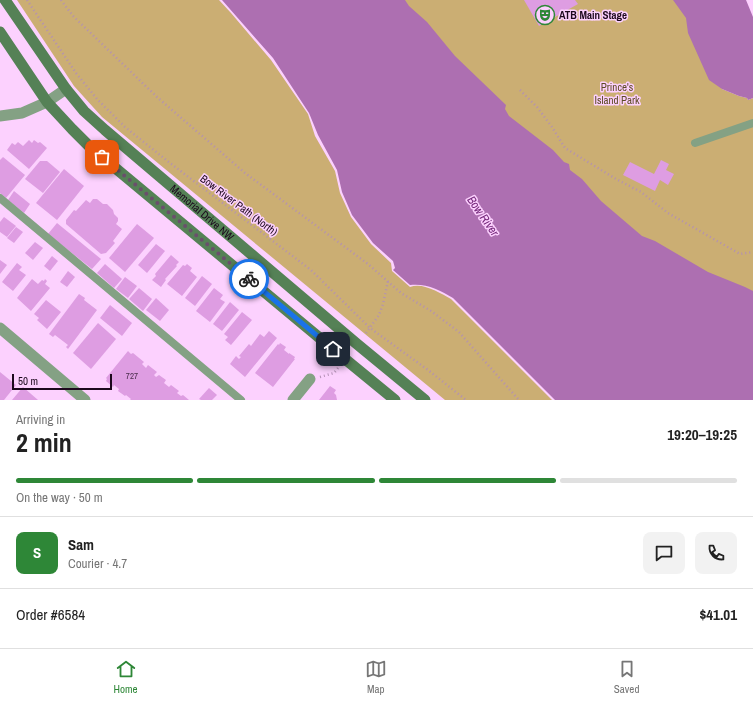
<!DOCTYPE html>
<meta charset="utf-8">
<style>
:root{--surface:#fff;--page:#f2f2f2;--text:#222;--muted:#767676;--line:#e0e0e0;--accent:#2e8737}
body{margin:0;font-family:"Archivo Narrow",sans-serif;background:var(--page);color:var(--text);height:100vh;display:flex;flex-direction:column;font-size:15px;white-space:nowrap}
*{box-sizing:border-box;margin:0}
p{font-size:13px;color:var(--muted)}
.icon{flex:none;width:22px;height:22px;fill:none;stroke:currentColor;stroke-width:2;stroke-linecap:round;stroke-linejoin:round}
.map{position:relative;height:400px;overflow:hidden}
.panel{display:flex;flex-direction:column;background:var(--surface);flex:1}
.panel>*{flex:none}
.scale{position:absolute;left:12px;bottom:10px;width:100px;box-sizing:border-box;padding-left:4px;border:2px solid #1c091d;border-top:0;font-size:11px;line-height:14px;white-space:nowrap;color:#1c091d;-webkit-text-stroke:3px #fcd1fe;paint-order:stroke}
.pin{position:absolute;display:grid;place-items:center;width:34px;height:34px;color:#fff;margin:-17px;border-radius:8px;box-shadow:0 2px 6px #0006}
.courier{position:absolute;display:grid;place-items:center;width:40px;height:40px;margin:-20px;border:3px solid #1a73e8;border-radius:50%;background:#fff;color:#222;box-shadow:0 1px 5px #0007}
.summary em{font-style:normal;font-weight:700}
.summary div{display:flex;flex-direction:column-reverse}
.summary{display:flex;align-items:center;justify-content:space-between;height:68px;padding:0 16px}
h1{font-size:26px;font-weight:700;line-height:30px}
.bar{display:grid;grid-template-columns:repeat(4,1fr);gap:6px 4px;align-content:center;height:48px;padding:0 16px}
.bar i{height:5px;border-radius:3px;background:var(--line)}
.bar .selected{background:var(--accent)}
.bar p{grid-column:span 4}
.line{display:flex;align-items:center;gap:10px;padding:0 16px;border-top:1px solid var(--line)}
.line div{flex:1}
.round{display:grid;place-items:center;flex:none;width:42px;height:42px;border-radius:8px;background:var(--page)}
.menu{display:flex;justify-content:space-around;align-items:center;height:56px;border-top:1px solid var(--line);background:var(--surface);font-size:11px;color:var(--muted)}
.menu a{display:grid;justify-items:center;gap:2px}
.menu .selected{color:var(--accent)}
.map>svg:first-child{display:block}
.green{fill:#cbae73}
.water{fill:#ad6fb1}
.building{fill:#de9de2}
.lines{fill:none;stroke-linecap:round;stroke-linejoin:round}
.path{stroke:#b390b5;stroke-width:2.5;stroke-dasharray:1 3;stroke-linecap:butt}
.service{stroke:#84a184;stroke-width:8}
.minor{stroke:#84a184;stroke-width:11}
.secondary{stroke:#558156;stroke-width:11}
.done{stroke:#6a4f6c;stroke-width:4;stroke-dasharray:0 7.2}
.route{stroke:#1a73e8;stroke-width:5}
.labels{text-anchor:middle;stroke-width:3;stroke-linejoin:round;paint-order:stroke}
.number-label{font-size:9px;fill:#4c2e4e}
.poi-label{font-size:11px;font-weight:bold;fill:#1c091d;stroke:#fcd1fe;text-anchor:start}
.park-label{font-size:11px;fill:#5c4a24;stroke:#fcd1fe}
.street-label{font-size:11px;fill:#1c091d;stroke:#fcd1fe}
.water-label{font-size:12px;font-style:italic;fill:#74277a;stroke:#fcd1fe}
</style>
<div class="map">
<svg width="753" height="400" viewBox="0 0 753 400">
<rect width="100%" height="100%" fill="#fcd1fe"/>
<!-- green -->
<g class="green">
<path d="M17,0h202l12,13 40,47 37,54 7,22 20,35 5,22 11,24 20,27 20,19 1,8 18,16c13,-5 30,6 41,12l101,101h-107l-343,-283 -28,-31z"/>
<polygon points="398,0 679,0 722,89 739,96 747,98 748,100 753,98 753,296 638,238 506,119"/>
</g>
<!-- water -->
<g class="water">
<path d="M222,0h183l4,6 18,16 28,34 51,49 -1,4 4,7 44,34 11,12 5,2 1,6 12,9 19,22 41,35 13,5 53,31 37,15 8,4v109h-198l-102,-102c-13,-8 -27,-15 -43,-13l-17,-15 2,-2 -2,-7 -20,-18 -21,-28 -10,-23 -5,-22 -19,-35 -9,-22 -36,-55z"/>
<polygon points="673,0 746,0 753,17 753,98 748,100 747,98 739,96 722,89 709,80 688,33 686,18"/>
</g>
<!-- building -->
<g class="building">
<polygon points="524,0 575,0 578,4 539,26"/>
<polygon points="29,140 32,143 34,140 38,143 40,142 47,148 29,169 7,150 12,143 15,145 18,142 23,146"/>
<polygon points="3,157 25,175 6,198 0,193 0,160"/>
<polygon points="661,160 669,164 666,170 674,174 668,185 660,180 655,191 623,175 630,162 654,174"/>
<polygon points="40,161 47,161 60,172 43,193 25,179"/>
<polygon points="64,169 84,186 57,220 36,203"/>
<polygon points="14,191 30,204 24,213 8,200"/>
<polygon points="93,199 97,199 103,204 107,204 113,210 114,214 118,218 118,221 116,224 122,229 113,241 115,243 106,253 101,254 66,224 66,220 74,210 76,211 86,200 90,203"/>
<polygon points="4,217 16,226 7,237 0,232 0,222"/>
<polygon points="57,223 101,259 92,269 48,234"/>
<polygon points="137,224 154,238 125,272 109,258"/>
<polygon points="16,227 23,232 14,243 7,238"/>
<polygon points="35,242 43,248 33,260 25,253"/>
<polygon points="156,244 165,251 147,273 138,265"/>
<polygon points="171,255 179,262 176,265 177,266 165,279 166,280 161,287 152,280 156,276 155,274"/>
<polygon points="52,256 58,261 50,271 44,266"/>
<polygon points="0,260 7,265 0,274"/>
<polygon points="17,263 22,267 19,270 26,275 13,291 2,282"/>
<polygon points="105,264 122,279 114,288 97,273"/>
<polygon points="187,264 192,268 190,271 197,277 182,296 167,284 183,265 185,266"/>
<polygon points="68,271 75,277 67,287 60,282"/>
<polygon points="202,276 212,284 195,306 185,298"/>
<polygon points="125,277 137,286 128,298 116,289"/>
<polygon points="32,279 38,284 42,280 44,281 45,279 47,281 45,284 50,288 31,311 17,298"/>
<polygon points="139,288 152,299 143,311 129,299"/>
<polygon points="214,288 223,295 220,299 225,302 210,322 196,311"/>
<polygon points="79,294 85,298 84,300 97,310 68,349 66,347 68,345 55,335 53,337 49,334"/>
<polygon points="156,298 169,310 160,321 146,310"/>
<polygon points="46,300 61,312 47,329 37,320 39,318 34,314"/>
<polygon points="230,302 239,310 222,331 213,324"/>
<polygon points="110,305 132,323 122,336 100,318"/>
<polygon points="242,312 252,320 231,345 225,340 228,337 224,334"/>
<polygon points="98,323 116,339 91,369 73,353"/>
<polygon points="269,331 277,338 245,377 230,364 236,356 239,359 241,357 239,356 249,344 251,346 260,334 264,337"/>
<polygon points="280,343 286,347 284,350 289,354 289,353 295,357 294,359 295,359 273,387 255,373 278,344 279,345"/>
<polygon points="128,351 131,354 133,353 144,362 142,364 146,368 148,365 157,372 154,375 156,377 159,375 166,380 164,383 169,387 171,385 179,391 177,393 181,396 183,395 189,400 130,400 131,399 126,395 125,396 118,391 119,389 114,385 113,387 106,381 107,379 106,378"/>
<polygon points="0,372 16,385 4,400 0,400"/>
<polygon points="330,386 336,390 334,393 336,395 337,400 319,400"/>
<polygon points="23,387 38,400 12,400"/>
<polygon points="209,388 217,395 212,400 201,400 199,399"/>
</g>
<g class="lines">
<!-- path -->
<g class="path">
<polyline points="27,0 76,73 97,99 125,127 170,163 311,270 370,328 428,370 466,400"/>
<polyline points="61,0 73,16 157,97 245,173 368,264 401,293 431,311 459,332 519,400"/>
<polyline points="520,90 537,107 552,127 565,148 616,179 641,192 668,213 740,254 753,252"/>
<polyline points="366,333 379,315 383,304 388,281"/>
<polyline points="320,377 334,373 338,368"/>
</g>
<!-- service -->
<g class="service">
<polyline points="695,143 753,123"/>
<polyline points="0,198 241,400"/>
</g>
<!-- minor -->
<g class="minor">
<polyline points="0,116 22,113 47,102 66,89"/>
<polyline points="0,328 85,400"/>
<polyline points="293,400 310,379"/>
</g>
<!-- secondary -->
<g class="secondary">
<path id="s1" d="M5,0l61,89 18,22 21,19 252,214 68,56"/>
<polyline points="0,32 47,102 72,129 90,147 345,359 395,400"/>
</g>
</g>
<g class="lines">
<!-- done -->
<polyline class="done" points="102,157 249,279"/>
<!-- route -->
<polyline class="route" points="249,279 333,349"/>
</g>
<!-- icons -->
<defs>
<g id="theatre-ring" transform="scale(1)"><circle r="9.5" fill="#fcd1fe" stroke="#2e8737" stroke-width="1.5"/><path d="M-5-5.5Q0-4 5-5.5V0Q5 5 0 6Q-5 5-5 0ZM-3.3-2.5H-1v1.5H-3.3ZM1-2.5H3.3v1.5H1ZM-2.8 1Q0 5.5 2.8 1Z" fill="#2e8737"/></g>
</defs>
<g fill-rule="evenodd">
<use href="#theatre-ring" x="545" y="15"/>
</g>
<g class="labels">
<!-- number labels -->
<g class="number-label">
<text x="132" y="379">727</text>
</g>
<!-- poi labels -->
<g class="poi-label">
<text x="559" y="19">ATB Main Stage</text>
</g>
<!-- park labels -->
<g class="park-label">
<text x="617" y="91">Prince's<tspan x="617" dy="13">Island Park</tspan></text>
</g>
<!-- street labels -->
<g class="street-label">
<text transform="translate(239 205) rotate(37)" y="4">Bow River Path (North)</text>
<text dy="4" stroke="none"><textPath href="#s1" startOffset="292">Memorial Drive NW</textPath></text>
</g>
<!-- water labels -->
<g class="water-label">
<text transform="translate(483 216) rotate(55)" y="4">Bow River</text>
</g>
</g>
</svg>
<div class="scale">50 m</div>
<div class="pin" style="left:102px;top:157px;background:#ea580c"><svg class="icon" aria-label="bag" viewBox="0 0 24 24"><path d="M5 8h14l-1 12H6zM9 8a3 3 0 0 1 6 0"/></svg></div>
<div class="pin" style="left:333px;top:349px;background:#1f2937"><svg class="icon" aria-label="home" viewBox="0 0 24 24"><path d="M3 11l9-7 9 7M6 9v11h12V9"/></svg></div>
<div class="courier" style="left:249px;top:279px"><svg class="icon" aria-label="bike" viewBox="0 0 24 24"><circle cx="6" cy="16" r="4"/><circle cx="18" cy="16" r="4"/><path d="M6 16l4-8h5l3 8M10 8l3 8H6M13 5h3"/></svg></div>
</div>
<section class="panel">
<div class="summary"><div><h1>2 min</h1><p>Arriving in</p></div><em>19:20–19:25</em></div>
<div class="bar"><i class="selected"></i><i class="selected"></i><i class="selected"></i><i></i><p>On the way · 50 m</p></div>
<div class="line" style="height:72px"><b class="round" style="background:var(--accent);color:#fff">S</b><div><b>Sam</b><p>Courier · 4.7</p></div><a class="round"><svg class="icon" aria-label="chat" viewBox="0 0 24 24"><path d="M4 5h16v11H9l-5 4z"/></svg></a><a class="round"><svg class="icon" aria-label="phone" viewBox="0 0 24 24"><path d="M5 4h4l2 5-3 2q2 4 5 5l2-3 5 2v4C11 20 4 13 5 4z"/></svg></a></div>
<div class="line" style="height:52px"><div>Order #6584</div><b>$41.01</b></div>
</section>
<nav class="menu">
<a class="selected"><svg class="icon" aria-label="home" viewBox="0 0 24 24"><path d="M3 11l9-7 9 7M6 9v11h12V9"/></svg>Home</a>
<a><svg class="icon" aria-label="map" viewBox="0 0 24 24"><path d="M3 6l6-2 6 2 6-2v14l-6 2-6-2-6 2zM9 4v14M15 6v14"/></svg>Map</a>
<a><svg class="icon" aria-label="saved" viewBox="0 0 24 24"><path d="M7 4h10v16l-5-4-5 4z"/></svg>Saved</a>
</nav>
